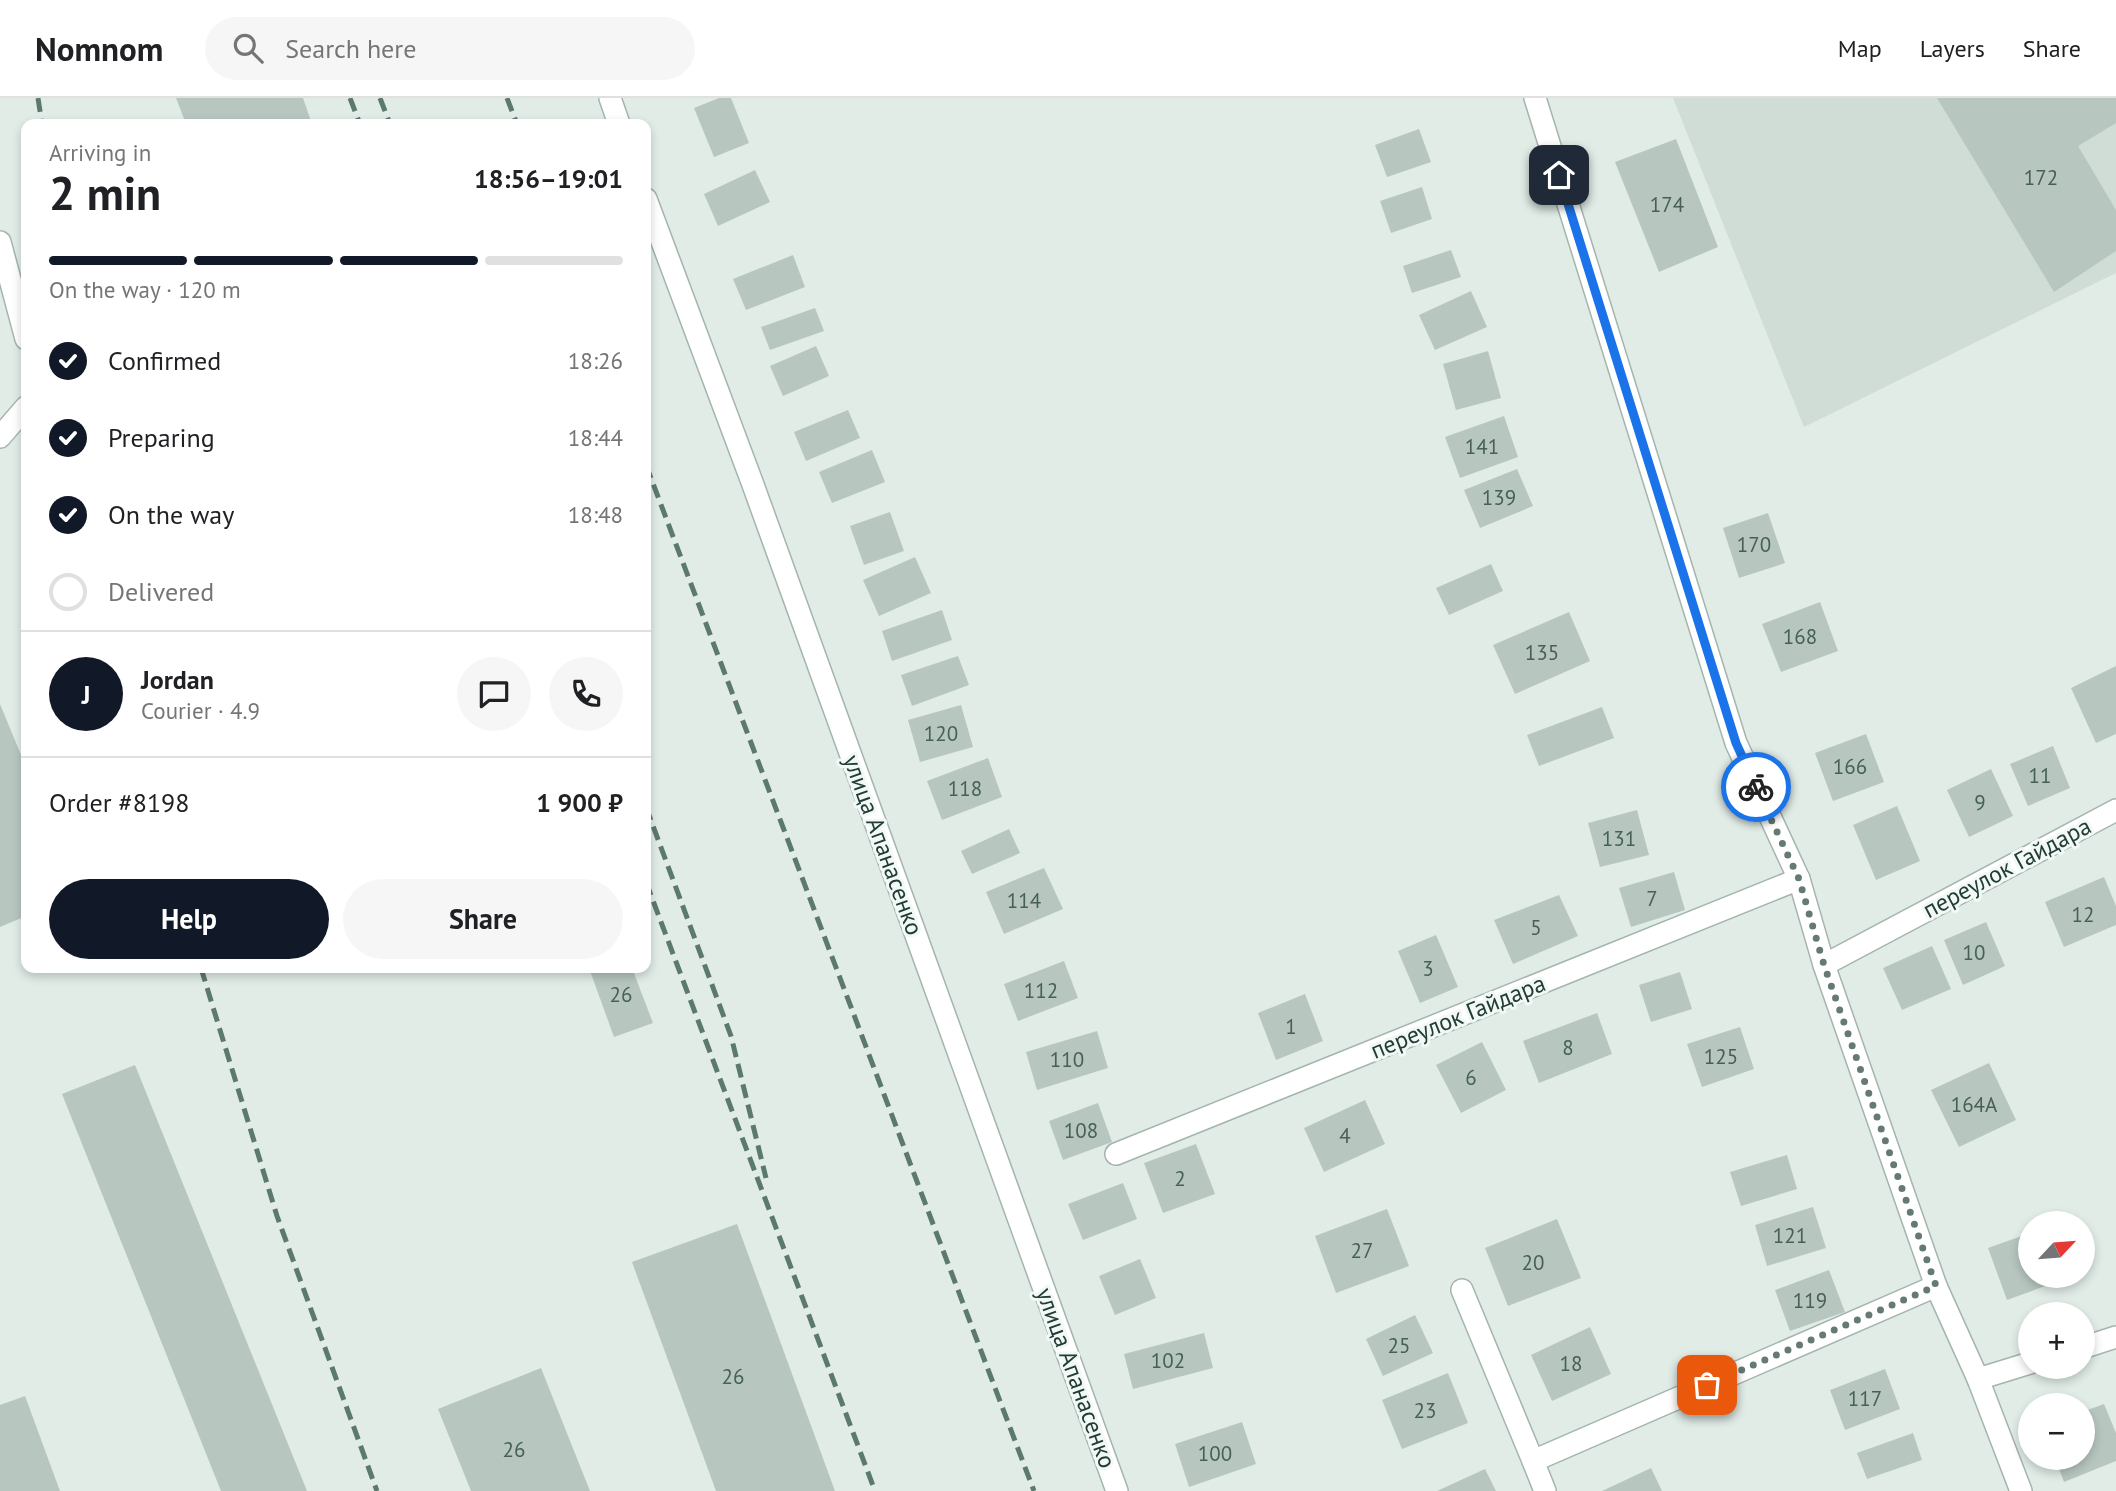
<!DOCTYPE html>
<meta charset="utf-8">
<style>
:root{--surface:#fff;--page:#f6f6f6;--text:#202124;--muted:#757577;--line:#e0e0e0;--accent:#111827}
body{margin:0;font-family:"PT Sans",sans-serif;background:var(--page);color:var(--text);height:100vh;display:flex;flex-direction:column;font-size:26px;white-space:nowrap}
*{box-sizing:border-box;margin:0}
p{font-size:23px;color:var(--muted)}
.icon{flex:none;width:38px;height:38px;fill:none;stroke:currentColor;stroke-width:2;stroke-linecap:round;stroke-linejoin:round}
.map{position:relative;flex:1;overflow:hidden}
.panel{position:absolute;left:21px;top:21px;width:630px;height:854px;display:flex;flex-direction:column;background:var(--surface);border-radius:14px;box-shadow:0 4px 10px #0003}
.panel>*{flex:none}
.needle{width:46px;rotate:64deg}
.tools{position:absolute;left:2018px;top:1113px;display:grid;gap:14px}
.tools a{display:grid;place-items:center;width:77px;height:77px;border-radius:50%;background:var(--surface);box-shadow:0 4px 10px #0003;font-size:35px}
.pin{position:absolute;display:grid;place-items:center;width:60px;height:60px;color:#fff;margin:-30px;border-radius:14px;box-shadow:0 4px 10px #0006}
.courier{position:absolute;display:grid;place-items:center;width:70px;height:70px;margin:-35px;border:5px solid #1a73e8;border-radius:50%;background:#fff;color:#222;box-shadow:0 2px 9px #0007}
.head em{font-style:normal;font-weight:700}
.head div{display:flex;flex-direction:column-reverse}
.head{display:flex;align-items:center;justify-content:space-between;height:119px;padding:0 28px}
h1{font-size:46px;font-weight:700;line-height:52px}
.bar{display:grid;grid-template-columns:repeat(4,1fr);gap:10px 7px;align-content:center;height:84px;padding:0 28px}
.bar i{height:9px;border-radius:5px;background:var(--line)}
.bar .selected{background:var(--accent)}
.bar p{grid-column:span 4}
.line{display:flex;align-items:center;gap:18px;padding:0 28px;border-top:2px solid var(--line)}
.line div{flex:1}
.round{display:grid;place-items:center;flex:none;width:74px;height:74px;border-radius:37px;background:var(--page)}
ol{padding:0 28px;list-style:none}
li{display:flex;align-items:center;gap:21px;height:77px}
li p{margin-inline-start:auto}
li .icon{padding:7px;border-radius:50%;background:var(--accent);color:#fff;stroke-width:4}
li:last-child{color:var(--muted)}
li i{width:38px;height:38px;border:4px solid var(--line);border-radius:50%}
.action{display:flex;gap:14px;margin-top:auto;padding:14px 28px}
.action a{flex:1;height:80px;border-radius:42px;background:var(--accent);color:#fff;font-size:28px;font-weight:700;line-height:80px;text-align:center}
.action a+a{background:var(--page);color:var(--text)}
header{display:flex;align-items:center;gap:42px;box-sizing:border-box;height:98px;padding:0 35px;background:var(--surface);border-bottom:2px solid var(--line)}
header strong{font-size:33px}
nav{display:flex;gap:38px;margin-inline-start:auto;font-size:24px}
.search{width:490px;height:63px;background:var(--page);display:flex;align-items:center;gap:18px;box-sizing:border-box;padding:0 24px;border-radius:38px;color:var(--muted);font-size:26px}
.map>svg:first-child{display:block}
.built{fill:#d0dcd6}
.building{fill:#b7c7c0}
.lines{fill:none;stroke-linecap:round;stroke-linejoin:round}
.minor-casing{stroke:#a4b4ae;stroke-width:24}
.minor{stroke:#fff;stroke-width:21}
.rail{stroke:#5c7970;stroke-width:5;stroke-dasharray:14 7;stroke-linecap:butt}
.done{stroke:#647a73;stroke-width:7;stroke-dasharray:0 12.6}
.route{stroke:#1a73e8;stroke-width:9}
.labels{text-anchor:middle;stroke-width:6;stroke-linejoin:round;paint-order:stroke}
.number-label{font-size:21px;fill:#466058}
.street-label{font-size:24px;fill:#213d35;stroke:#f2f8f5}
</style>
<header>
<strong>Nomnom</strong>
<div class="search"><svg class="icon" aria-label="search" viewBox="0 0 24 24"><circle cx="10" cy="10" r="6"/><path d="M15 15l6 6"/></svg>Search here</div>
<nav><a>Map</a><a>Layers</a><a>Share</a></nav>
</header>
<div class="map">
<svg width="2116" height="1393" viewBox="0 0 2116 1393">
<rect width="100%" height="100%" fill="#e1ece7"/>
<!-- built -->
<polygon class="built" points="1673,0 2116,0 2116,175 1804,329"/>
<!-- building -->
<g class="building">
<polygon points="176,0 303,0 312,26 186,26"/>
<polygon points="719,0 731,0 749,45 714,59 694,10"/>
<polygon points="1937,0 2116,0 2116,25 2078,48 2116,112 2116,153 2054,194"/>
<polygon points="1419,31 1431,64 1387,79 1375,47"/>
<polygon points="1676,41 1718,149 1659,174 1615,64"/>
<polygon points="755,72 770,104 718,128 704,96"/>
<polygon points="1422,89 1432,121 1391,135 1380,103"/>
<polygon points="1451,152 1461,179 1412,195 1403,168"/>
<polygon points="793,157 805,189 746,212 733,181"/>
<polygon points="1471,193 1487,229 1435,252 1419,217"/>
<polygon points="815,210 824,233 770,252 761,229"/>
<polygon points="816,248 829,278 783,298 770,268"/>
<polygon points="1488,253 1501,300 1456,312 1443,266"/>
<polygon points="848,312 860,340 806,363 794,334"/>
<polygon points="1504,318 1518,359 1460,380 1445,339"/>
<polygon points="872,352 885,384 832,405 819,374"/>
<polygon points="1517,371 1533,408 1480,430 1464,392"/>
<polygon points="890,414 904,453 864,467 850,428"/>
<polygon points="1768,415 1785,465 1739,480 1723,430"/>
<polygon points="915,459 931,495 879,518 863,482"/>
<polygon points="1491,466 1503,493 1449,517 1436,490"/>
<polygon points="1820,504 1838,553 1781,574 1762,526"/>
<polygon points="942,512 952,542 892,563 882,533"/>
<polygon points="1569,514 1590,563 1515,596 1493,547"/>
<polygon points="958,558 969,587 912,608 901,577"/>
<polygon points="2116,568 2116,636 2096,645 2071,590"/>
<polygon points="0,606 26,669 26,818 0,829"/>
<polygon points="961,607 973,649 920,664 908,622"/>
<polygon points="1602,609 1614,640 1539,668 1527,637"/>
<polygon points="1866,636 1884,684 1833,703 1815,655"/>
<polygon points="2053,648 2070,690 2028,708 2010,666"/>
<polygon points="988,660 1002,699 942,722 927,683"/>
<polygon points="1991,671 2013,718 1969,739 1947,692"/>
<polygon points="1897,708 1920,763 1876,782 1853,727"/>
<polygon points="1637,712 1649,757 1600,769 1588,725"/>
<polygon points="1009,731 1020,755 972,776 961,753"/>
<polygon points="1044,770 1063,811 1004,836 986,794"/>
<polygon points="1674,774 1685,812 1631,829 1619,790"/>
<polygon points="2104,779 2116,808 2116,827 2064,849 2045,804"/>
<polygon points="1559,797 1578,838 1513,866 1494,822"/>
<polygon points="1986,824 2005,868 1963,887 1944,842"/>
<polygon points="1436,837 1458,889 1420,905 1398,853"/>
<polygon points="1932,848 1951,891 1902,912 1883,870"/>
<polygon points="1064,863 1078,900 1018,923 1004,886"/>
<polygon points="589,870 632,870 653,925 614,939"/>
<polygon points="1680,874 1692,911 1651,924 1639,887"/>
<polygon points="1305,896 1323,943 1276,962 1258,915"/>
<polygon points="1597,915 1612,956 1539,985 1523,943"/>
<polygon points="1740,929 1754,971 1702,989 1687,946"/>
<polygon points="1097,933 1108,970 1037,992 1026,954"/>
<polygon points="1482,944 1506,992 1461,1015 1436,967"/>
<polygon points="1989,965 2016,1022 1959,1049 1931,992"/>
<polygon points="135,967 307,1393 221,1393 62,996"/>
<polygon points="1365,1002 1385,1046 1324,1074 1304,1030"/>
<polygon points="1098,1005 1112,1044 1063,1062 1049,1023"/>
<polygon points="1196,1046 1215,1096 1163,1115 1144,1065"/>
<polygon points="1787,1057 1797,1091 1741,1108 1730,1074"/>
<polygon points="1123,1085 1137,1121 1083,1142 1068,1106"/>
<polygon points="1813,1109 1826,1150 1767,1168 1755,1127"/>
<polygon points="1387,1111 1409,1168 1336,1195 1315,1138"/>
<polygon points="1557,1121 1581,1180 1508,1208 1485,1150"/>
<polygon points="737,1126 835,1393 716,1393 632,1164"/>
<polygon points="2030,1135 2030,1178 2057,1178 2059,1183 2007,1202 1988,1150"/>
<polygon points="1140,1161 1156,1200 1115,1217 1099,1178"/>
<polygon points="1829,1172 1845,1214 1790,1233 1775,1192"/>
<polygon points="1415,1217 1433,1255 1383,1278 1366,1241"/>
<polygon points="1590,1229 1611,1276 1552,1303 1531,1257"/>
<polygon points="1204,1235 1213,1270 1133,1291 1124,1256"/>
<polygon points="541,1270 590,1393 471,1393 438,1311"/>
<polygon points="1885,1271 1900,1311 1845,1332 1830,1292"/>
<polygon points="1448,1275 1468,1325 1402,1351 1382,1302"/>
<polygon points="25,1298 60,1393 0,1393 0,1307"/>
<polygon points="2104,1306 2116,1335 2116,1363 2064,1384 2055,1360 2082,1360 2082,1314"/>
<polygon points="1242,1324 1256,1366 1189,1389 1175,1346"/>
<polygon points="1913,1335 1922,1362 1867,1381 1857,1355"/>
<polygon points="1651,1370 1662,1393 1602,1393"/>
<polygon points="1485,1371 1496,1393 1437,1393"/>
</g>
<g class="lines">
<!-- minor casing -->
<g class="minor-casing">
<g id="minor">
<polyline points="610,0 619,26"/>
<polyline points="1535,0 1736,645 1799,781 1824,867 1936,1188 1978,1281 2021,1393"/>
<polyline points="646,101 752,384 1117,1393"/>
<polyline points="0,144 26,241"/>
<polyline points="0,339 26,309"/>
<polyline points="1824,867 2116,712"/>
<polyline points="1116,1056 1799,781"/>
<polyline points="1462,1192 1533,1363"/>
<polyline points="2082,1250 2116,1239"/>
<polyline points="1978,1281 2030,1265"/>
<polyline points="1545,1393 1533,1363 1936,1188"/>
</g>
</g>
<!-- minor -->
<use href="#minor" class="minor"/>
<!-- rail -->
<g class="rail">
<polyline points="38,0 42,26"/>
<polyline points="350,0 360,26"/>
<polyline points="380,0 390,26"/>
<polyline points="507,0 517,26"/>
<polyline points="646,367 1034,1393"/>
<polyline points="646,709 731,938 766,1080"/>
<polyline points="646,784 875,1393"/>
<polyline points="201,870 277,1118 377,1393"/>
</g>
</g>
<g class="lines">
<!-- done -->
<polyline class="done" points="1707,1287 1936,1188 1824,867 1799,781 1756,689"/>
<!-- route -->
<polyline class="route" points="1559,77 1736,645 1756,689"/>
</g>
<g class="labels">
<!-- number labels -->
<g class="number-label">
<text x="2041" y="87">172</text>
<text x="1667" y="114">174</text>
<text x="1482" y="356">141</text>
<text x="1499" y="407">139</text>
<text x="1754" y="454">170</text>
<text x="1800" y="546">168</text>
<text x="1542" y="562">135</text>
<text x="941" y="643">120</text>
<text x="1850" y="676">166</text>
<text x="2040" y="685">11</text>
<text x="965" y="698">118</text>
<text x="1980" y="712">9</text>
<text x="1619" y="748">131</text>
<text x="1652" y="808">7</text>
<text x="1024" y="810">114</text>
<text x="2083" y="824">12</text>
<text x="1536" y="837">5</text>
<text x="1974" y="862">10</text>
<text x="1428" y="878">3</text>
<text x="1041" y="900">112</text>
<text x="621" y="904">26</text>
<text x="1291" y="936">1</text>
<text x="1568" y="957">8</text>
<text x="1721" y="966">125</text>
<text x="1067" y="969">110</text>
<text x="1471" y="987">6</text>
<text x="1974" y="1014">164А</text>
<text x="1081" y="1040">108</text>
<text x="1345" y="1045">4</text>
<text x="1180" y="1088">2</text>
<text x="1790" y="1145">121</text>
<text x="1362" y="1160">27</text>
<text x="1533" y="1172">20</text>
<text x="1810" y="1210">119</text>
<text x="1399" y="1255">25</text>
<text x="1168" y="1270">102</text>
<text x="1571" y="1273">18</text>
<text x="733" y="1286">26</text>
<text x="1865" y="1308">117</text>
<text x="1425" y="1320">23</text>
<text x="514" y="1359">26</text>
<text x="1215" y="1363">100</text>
</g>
<!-- street labels -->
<g class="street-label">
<text transform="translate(883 747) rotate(70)" y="8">улица Апанасенко</text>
<text transform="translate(2007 770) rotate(-28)" y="8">переулок Гайдара</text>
<text transform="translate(1458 919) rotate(-22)" y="8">переулок Гайдара</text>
<text transform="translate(1076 1280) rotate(70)" y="8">улица Апанасенко</text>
</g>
</g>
</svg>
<div class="tools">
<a><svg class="needle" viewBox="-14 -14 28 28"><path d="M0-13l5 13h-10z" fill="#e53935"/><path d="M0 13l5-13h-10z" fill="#757577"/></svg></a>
<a>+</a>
<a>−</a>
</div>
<div class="pin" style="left:1707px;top:1287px;background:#ea580c"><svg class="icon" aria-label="bag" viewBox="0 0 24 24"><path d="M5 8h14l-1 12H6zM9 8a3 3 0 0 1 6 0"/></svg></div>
<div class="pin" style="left:1559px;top:77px;background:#1f2937"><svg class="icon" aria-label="home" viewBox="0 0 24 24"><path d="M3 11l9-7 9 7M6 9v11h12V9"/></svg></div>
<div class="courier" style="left:1756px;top:689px"><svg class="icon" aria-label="bike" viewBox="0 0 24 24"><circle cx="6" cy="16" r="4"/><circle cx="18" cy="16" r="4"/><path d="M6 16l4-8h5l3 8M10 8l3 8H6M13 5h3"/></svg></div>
<section class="panel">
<div class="head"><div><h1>2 min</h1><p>Arriving in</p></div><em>18:56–19:01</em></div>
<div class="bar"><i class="selected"></i><i class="selected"></i><i class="selected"></i><i></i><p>On the way · 120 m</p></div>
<ol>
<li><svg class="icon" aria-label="check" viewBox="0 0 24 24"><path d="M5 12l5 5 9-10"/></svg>Confirmed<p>18:26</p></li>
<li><svg class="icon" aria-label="check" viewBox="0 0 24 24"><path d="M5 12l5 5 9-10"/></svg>Preparing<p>18:44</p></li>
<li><svg class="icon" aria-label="check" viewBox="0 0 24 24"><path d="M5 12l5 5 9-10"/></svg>On the way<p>18:48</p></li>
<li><i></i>Delivered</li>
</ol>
<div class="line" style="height:126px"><b class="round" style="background:var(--accent);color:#fff">J</b><div><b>Jordan</b><p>Courier · 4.9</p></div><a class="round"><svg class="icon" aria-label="chat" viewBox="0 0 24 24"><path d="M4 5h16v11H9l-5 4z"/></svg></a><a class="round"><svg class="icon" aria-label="phone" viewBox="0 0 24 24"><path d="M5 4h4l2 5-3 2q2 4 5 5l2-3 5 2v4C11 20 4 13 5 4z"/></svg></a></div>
<div class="line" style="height:91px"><div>Order #8198</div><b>1 900 ₽</b></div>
<div class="action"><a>Help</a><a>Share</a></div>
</section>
</div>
